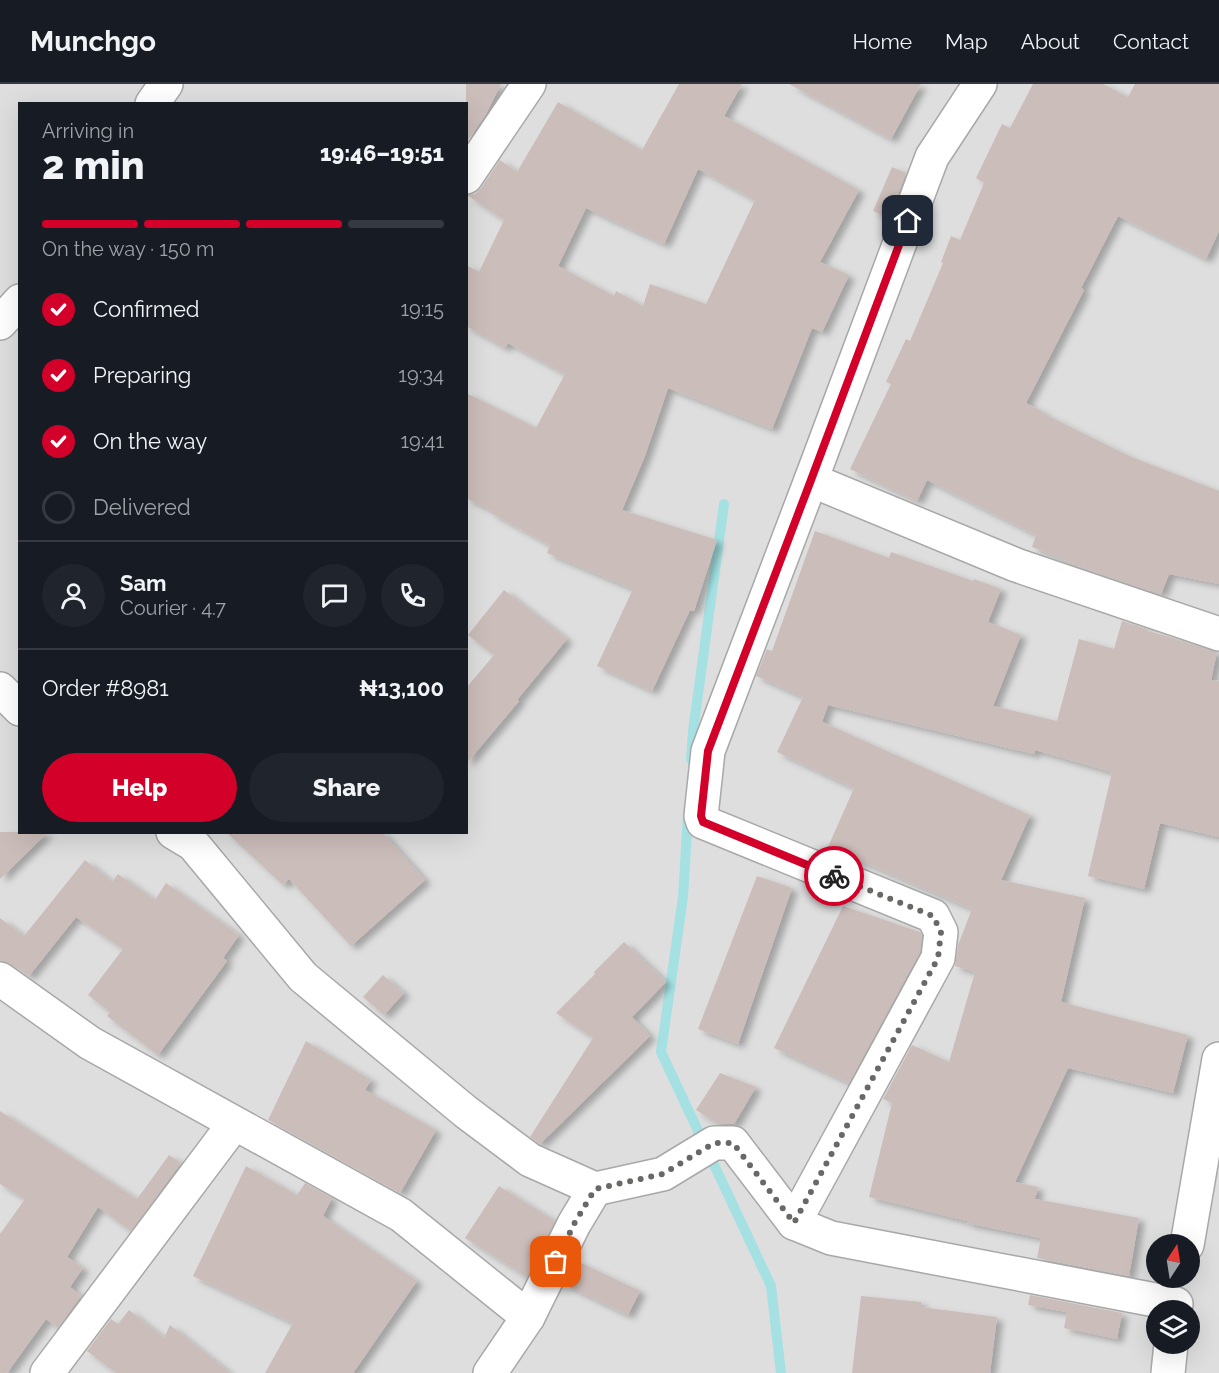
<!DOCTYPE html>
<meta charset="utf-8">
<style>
:root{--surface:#171b24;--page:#20242c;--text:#f1f3f6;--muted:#9ea1a6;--line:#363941;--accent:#d3002a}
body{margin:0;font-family:Raleway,sans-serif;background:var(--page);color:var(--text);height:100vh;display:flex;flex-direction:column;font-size:22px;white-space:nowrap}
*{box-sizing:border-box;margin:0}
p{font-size:20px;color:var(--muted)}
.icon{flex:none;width:33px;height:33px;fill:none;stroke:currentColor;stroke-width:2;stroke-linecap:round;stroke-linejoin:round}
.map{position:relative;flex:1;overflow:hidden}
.sheet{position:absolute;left:18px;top:18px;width:450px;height:732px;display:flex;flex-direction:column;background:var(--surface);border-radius:0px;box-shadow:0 6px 24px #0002}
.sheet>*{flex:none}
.needle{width:39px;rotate:12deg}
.controls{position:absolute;left:1146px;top:1150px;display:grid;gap:12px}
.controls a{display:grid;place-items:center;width:54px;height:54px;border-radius:50%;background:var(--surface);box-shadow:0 6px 24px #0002;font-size:30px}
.pin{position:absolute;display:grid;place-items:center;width:51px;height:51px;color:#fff;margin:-26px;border-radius:12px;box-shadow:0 3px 9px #0006}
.courier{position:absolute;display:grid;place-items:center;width:60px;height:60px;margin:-30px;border:4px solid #d3002a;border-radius:50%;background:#fff;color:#222;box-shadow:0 2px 8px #0007}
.summary em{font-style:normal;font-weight:800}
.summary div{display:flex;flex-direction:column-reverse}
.summary{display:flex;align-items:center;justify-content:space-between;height:102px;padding:0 24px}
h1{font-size:39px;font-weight:800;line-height:45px}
.bar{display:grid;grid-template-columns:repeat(4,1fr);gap:9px 6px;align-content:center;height:72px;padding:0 24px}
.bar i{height:8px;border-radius:4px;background:var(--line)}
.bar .on{background:var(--accent)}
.bar p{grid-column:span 4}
.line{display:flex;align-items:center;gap:15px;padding:0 24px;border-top:2px solid var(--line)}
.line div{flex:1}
.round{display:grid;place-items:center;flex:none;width:63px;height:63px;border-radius:32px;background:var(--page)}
ol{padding:0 24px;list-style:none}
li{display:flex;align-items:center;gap:18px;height:66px}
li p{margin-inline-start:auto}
li .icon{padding:6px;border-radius:50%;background:var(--accent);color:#fff;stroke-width:4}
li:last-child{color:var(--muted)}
li i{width:33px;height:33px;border:3px solid var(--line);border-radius:50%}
.cta{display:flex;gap:12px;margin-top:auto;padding:12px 24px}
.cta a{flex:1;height:69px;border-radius:36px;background:var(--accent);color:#fff;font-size:24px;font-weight:800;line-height:69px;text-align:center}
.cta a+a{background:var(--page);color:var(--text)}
header{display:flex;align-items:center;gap:36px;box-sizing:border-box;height:84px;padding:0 30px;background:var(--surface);border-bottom:2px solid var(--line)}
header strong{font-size:28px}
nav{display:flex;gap:33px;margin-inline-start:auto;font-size:21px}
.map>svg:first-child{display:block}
.residential{fill:#dfdede;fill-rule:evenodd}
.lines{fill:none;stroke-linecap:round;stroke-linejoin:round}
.stream{stroke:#a5e1e3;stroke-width:10}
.building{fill:#cbbdba;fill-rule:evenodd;filter:url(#shadow)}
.minor-casing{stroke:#a8a8a8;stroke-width:36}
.minor{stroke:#fff;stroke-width:33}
.done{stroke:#6a6866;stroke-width:6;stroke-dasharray:0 10.8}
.route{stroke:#d3002a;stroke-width:8}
</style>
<header>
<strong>Munchgo</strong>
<nav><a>Home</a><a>Map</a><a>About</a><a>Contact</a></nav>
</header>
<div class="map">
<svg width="1219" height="1289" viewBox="0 0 1219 1289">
<defs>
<filter id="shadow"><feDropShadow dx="6" dy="4" stdDeviation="3" flood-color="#0004"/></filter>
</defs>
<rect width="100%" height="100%" fill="#f2ece7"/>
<!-- residential -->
<path class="residential" d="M0,0h1219v1289h-1219zM20,20h446v728h-446zM1156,1161h34v33h-34zM1156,1227h34v33h-34z"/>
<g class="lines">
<!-- stream -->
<g class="stream">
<polyline points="691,675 693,647 724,420"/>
<polyline points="688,730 683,813 661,968 771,1202 781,1289"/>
</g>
</g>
<!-- building -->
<g class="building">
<polygon points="466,0 501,0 486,30 466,59"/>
<path d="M679,0h63l-18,32 135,74 -39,72 29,13 -27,57 -10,-4 -40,101 -104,-41 -23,68 -23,54 95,30 -23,71 -4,-1 -38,81 -55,-25 36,-77 -86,-36 3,-8 -59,-32 1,-2 -26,-13v-105l70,35 29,-54 -57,-31 -3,5 -39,-22v-61l13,7 25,-52 -37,-25 8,-1 6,-6 19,-28 17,12 41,-70 84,48zM698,85l57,31 -49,104 -56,-20 -7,22 -27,-15 -2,5 -56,-30 28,-58 78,36z"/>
<polygon points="789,0 921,0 891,55"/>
<polygon points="1033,0 1103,0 1128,13 1135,0 1219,0 1219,147 1206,175 1118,132 1081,204 1084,206 1026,319 1043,328 1042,329 1129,372 1219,407 1219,500 1169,490 1161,510 1097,489 1032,463 1036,451 927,396 917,417 850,385 891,300 886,298 906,255 910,257 943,179 941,178 951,152 960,156 984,99 976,94 1002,40 1010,44"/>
<polygon points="892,83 906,89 889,135 873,127"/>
<polygon points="815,447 889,474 891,468 973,497 974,495 1001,505 988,538 1021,551 993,622 1057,637 1079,555 1114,565 1122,537 1147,545 1147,547 1163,551 1217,568 1211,596 1219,597 1219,753 1160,739 1144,805 1088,792 1112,688 1035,666 1034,670 828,621 822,638 1030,731 1001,796 1085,814 1061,918 1188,951 1173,1009 1068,984 1015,1098 1038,1103 1035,1115 1139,1134 1129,1192 1037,1174 1041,1154 967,1139 967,1137 869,1113 892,1019 883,1015 912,961 949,978 975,888 955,882 958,861 972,825 828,763 854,704 777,668 803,613 756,592 767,565 772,567"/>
<polygon points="504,506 567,555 517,616 519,617 466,680 466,604 494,571 468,551"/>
<polygon points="0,748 48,748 0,795"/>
<polygon points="226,748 382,748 425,796 351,862 289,795 283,801"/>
<polygon points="85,776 112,798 118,790 155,816 166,799 239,851 223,874 227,877 158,971 107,932 110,928 88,911 123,865 76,833 29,892 11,880 0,877 0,834 24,852"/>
<polygon points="757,792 792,804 738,960 698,945"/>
<polygon points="843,822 920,848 922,851 920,868 849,999 774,964"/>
<polygon points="624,858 666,898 632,933 650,952 540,1060 530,1053 593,954 556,929 595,890 594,888"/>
<polygon points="383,891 404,909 384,931 363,913"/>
<polygon points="306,957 371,996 365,1006 436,1046 400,1109 268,1036"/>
<polygon points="720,989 756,1003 734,1040 718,1040 696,1026"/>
<polygon points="0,1027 137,1115 169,1071 181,1079 131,1147 98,1123 67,1173 83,1184 70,1203 81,1212 58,1244 46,1235 7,1289 0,1289 0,1150 25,1115 0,1100"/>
<polygon points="246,1082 297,1111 305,1099 332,1114 323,1132 417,1197 353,1289 265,1289 293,1239 193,1192"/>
<polygon points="499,1102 555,1137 527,1193 465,1154"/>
<polygon points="577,1177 640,1207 628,1231 565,1201"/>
<polygon points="1030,1211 1122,1229 1117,1255 1064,1244 1067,1228 1028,1221"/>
<polygon points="861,1212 921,1218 921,1223 997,1233 990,1289 852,1289"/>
<polygon points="129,1226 164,1254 170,1241 230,1289 116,1289 87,1267 111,1235 118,1240"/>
</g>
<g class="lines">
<!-- minor casing -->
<g class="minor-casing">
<g id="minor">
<polyline points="152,20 166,0"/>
<polyline points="466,93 529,0"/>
<polyline points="0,239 20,217"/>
<polyline points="811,396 1016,481 1219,550"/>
<polyline points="0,605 20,625"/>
<polyline points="173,748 193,760 303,893 466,1028 530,1076 595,1105 663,1090 714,1059 733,1059 794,1139 831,1154 1176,1220"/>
<polyline points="0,895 90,959 401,1131 528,1233"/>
<polyline points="794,1139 938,874 941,848 933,832 703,738 701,732 708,667 811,396 932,73 980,0"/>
<polyline points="1187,1161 1219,975"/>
<polyline points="47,1289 234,1040"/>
<polyline points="490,1289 528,1233 574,1140 595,1105"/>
<polyline points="1168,1289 1171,1260"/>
</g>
</g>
<!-- minor -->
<use href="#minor" class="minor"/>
</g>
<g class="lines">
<!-- done -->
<polyline class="done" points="556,1178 574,1140 595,1105 663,1090 714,1059 733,1059 794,1139 938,874 941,848 933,832 834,792"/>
<!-- route -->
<polyline class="route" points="834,792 703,738 701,732 708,667 811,396 908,137"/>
</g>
</svg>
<div class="controls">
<a><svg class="needle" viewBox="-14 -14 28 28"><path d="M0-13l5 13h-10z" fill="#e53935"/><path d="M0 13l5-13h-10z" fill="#9ea1a6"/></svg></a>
<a><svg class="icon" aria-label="layers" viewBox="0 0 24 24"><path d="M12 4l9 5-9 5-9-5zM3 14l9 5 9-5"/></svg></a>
</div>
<div class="pin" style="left:556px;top:1178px;background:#ea580c"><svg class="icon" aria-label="bag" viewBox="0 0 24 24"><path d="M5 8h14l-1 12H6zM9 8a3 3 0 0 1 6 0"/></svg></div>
<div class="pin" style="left:908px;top:137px;background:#1f2937"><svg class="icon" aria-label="home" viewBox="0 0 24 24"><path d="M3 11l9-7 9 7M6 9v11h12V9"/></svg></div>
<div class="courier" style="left:834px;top:792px"><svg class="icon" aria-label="bike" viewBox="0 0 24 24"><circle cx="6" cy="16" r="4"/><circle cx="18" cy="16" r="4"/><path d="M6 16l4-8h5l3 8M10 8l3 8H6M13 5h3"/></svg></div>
<section class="sheet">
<div class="summary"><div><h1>2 min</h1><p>Arriving in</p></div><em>19:46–19:51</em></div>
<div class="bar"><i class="on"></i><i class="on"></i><i class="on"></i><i></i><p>On the way · 150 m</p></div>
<ol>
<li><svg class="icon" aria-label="check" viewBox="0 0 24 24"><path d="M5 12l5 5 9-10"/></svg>Confirmed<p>19:15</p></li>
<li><svg class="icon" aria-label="check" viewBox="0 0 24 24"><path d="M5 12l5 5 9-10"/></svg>Preparing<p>19:34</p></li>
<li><svg class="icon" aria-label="check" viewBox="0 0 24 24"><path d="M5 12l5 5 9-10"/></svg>On the way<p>19:41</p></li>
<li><i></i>Delivered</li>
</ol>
<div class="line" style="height:108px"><a class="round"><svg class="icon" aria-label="person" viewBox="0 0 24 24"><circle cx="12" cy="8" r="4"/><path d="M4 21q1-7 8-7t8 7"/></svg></a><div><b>Sam</b><p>Courier · 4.7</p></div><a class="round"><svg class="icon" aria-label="chat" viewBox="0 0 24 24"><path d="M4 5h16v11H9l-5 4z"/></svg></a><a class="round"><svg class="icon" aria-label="phone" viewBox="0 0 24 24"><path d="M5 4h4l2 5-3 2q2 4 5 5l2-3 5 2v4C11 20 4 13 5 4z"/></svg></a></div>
<div class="line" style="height:78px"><div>Order #8981</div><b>₦13,100</b></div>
<div class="cta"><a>Help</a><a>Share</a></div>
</section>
</div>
